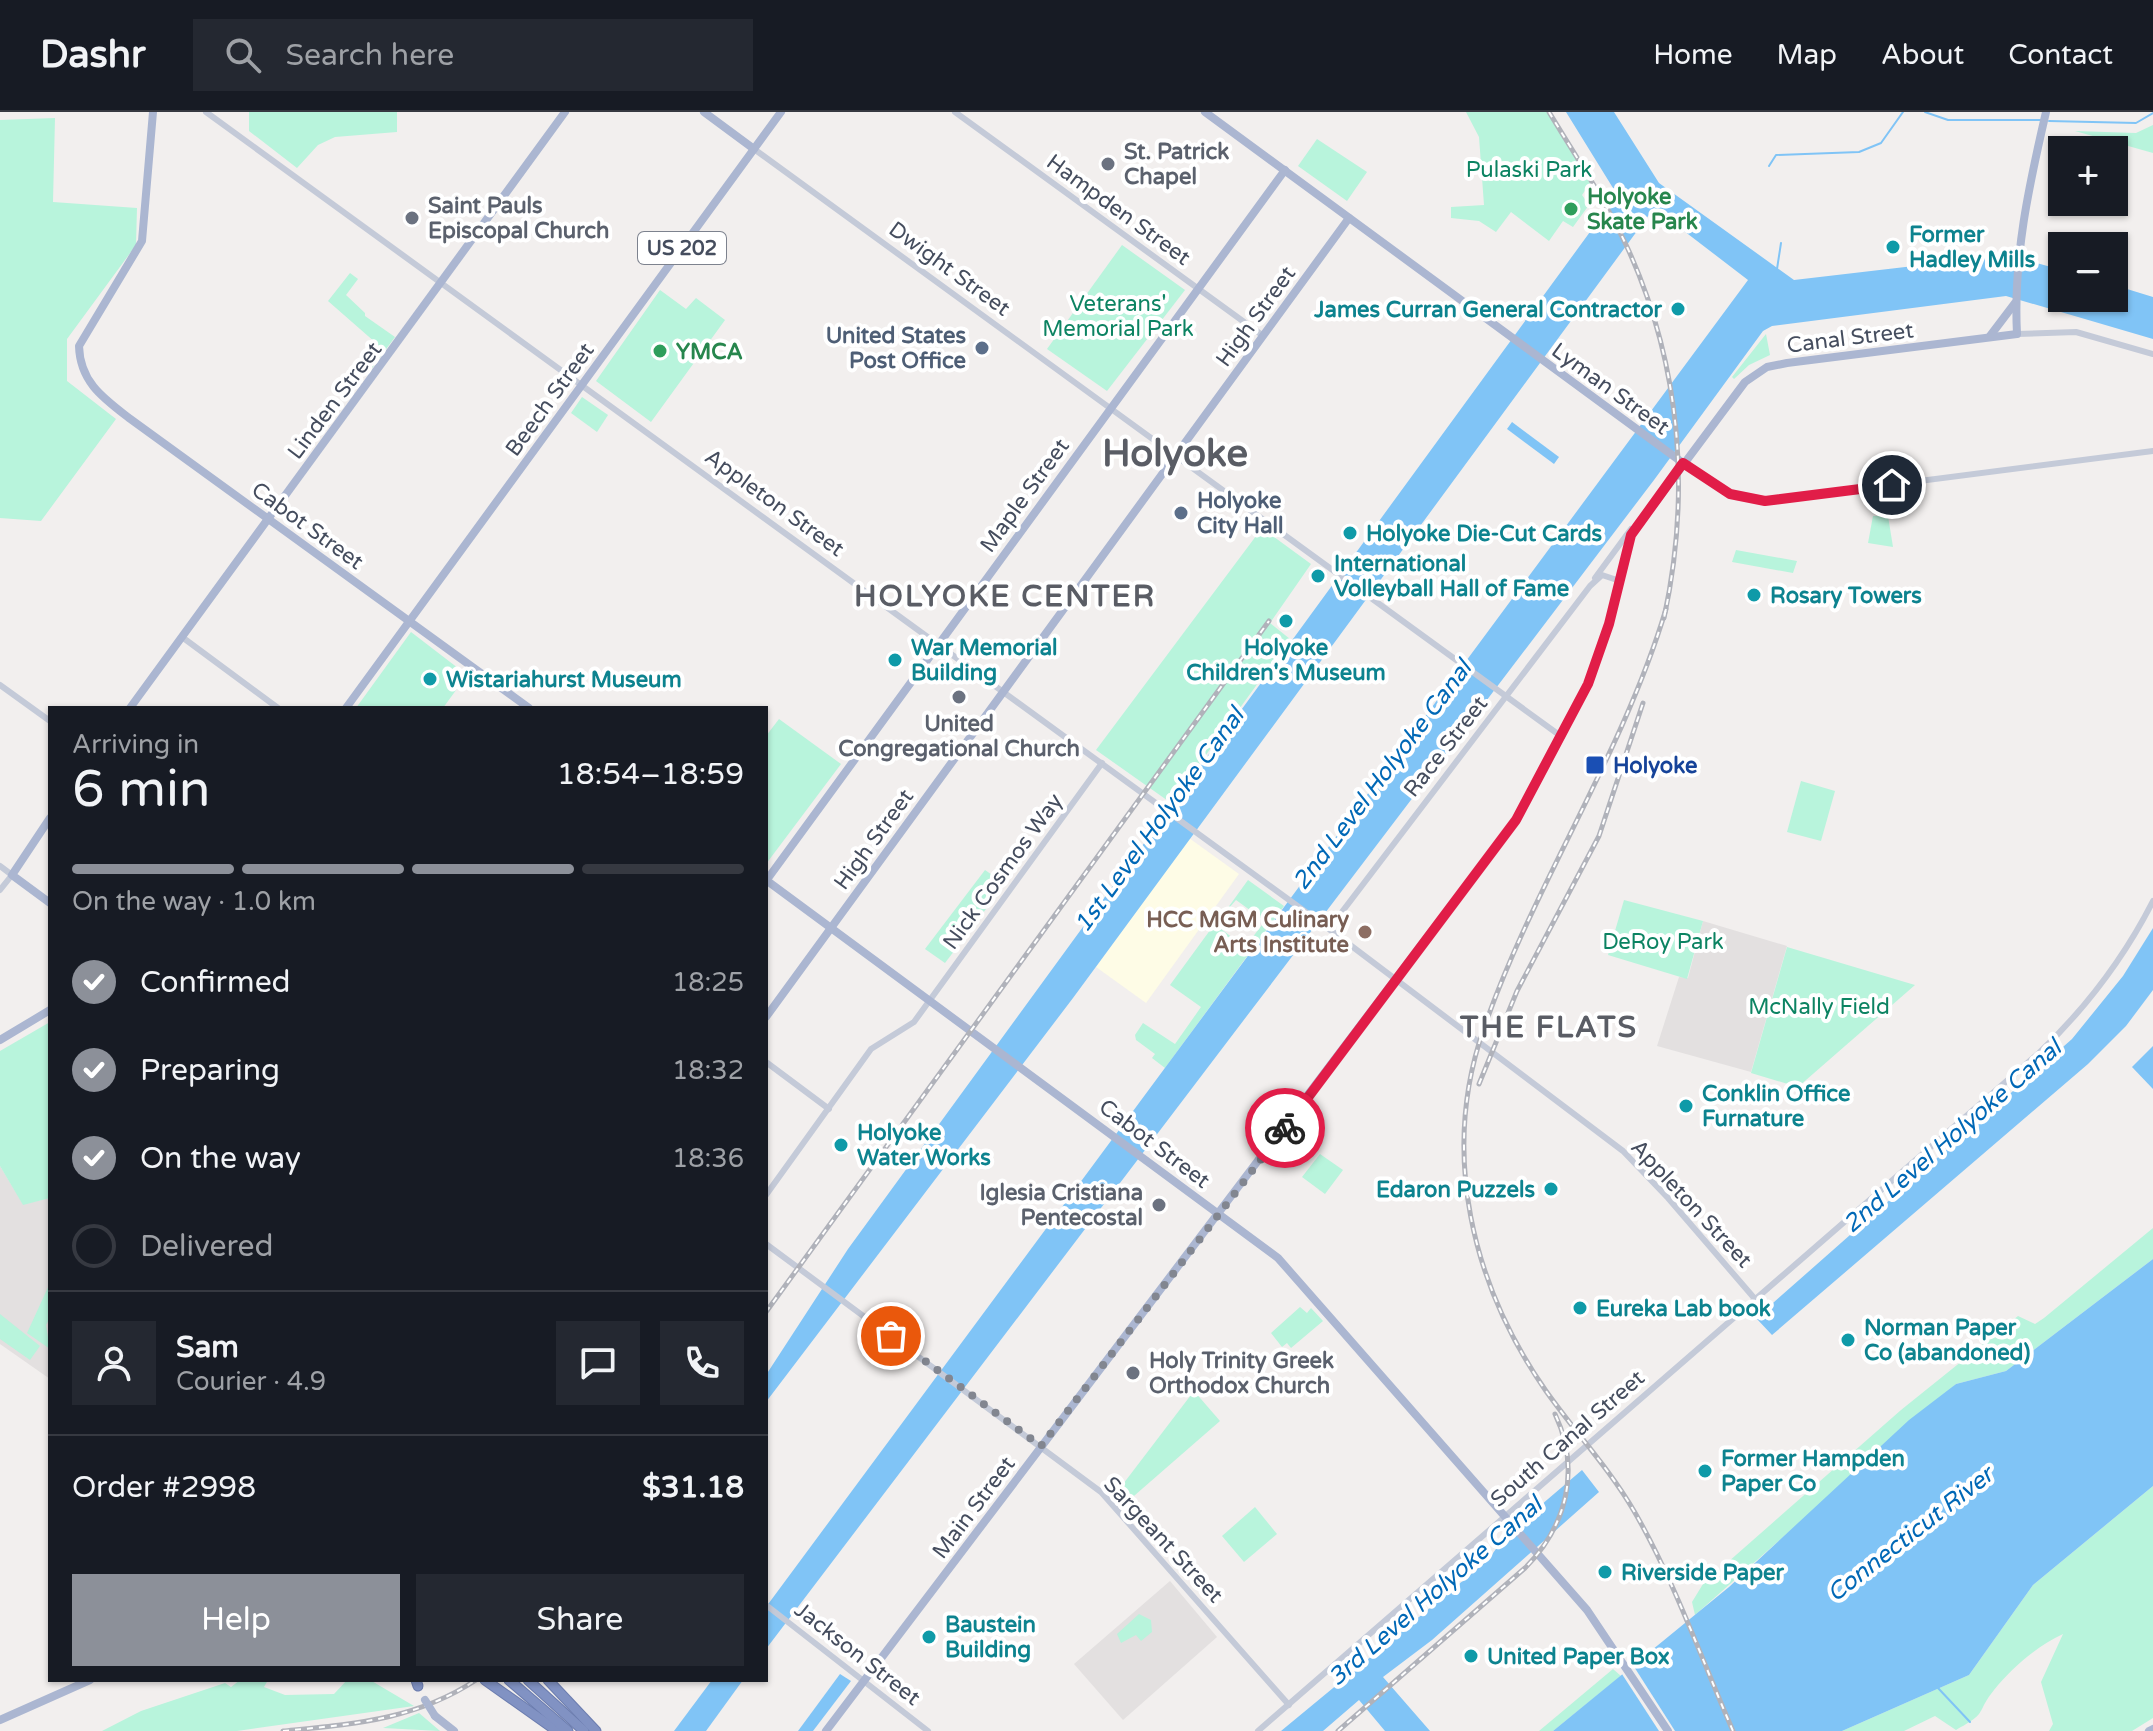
<!DOCTYPE html>
<meta charset="utf-8">
<style>
:root{--surface:#171b24;--page:#242831;--text:#f1f3f6;--muted:#9ea1a6;--line:#363941;--accent:#8c9099}
body{margin:0;font-family:"Varela Round",sans-serif;background:var(--page);color:var(--text);height:100vh;display:flex;flex-direction:column;font-size:30px;white-space:nowrap}
*{box-sizing:border-box;margin:0}
p{font-size:26px;color:var(--muted)}
.icon{flex:none;width:44px;height:44px;fill:none;stroke:currentColor;stroke-width:2;stroke-linecap:round;stroke-linejoin:round}
.map{position:relative;flex:1;overflow:hidden}
.panel{position:absolute;left:48px;top:594px;width:720px;height:976px;display:flex;flex-direction:column;background:var(--surface);border-radius:0px;box-shadow:0 2px 6px #0004}
.panel>*{flex:none}
.buttons{position:absolute;left:2048px;top:24px;display:grid;gap:16px}
.buttons a{display:grid;place-items:center;width:80px;height:80px;border-radius:0px;background:var(--surface);box-shadow:0 2px 6px #0004;font-size:40px}
.pin{position:absolute;display:grid;place-items:center;width:68px;height:68px;color:#fff;margin:-34px;border:4px solid #fff;border-radius:50%;box-shadow:0 2px 8px #0007}
.courier{position:absolute;display:grid;place-items:center;width:80px;height:80px;margin:-40px;border:6px solid #e11d48;border-radius:50%;background:#fff;color:#222;box-shadow:0 2px 10px #0007}
.head em{font-style:normal;font-weight:600}
.head div{display:flex;flex-direction:column-reverse}
.head{display:flex;align-items:center;justify-content:space-between;height:136px;padding:0 24px}
h1{font-size:52px;font-weight:600;line-height:60px}
.bar{display:grid;grid-template-columns:repeat(4,1fr);gap:12px 8px;align-content:center;height:96px;padding:0 24px}
.bar i{height:10px;border-radius:6px;background:var(--line)}
.bar .on{background:var(--accent)}
.bar p{grid-column:span 4}
.line{display:flex;align-items:center;gap:20px;padding:0 24px;border-top:2px solid var(--line)}
.line div{flex:1}
.round{display:grid;place-items:center;flex:none;width:84px;height:84px;border-radius:0px;background:var(--page)}
ol{padding:0 24px;list-style:none}
li{display:flex;align-items:center;gap:24px;height:88px}
li p{margin-inline-start:auto}
li .icon{padding:8px;border-radius:50%;background:var(--accent);color:#fff;stroke-width:4}
li:last-child{color:var(--muted)}
li i{width:44px;height:44px;border:4px solid var(--line);border-radius:50%}
.primary-button{display:flex;gap:16px;margin-top:auto;padding:16px 24px}
.primary-button a{flex:1;height:92px;border-radius:0px;background:var(--accent);color:#fff;font-size:32px;font-weight:600;line-height:92px;text-align:center}
.primary-button a+a{background:var(--page);color:var(--text)}
header{display:flex;align-items:center;gap:48px;box-sizing:border-box;height:112px;padding:0 40px;background:var(--surface);border-bottom:2px solid var(--line)}
header strong{font-size:38px}
nav{display:flex;gap:44px;margin-inline-start:auto;font-size:28px}
.search{width:560px;height:72px;background:var(--page);display:flex;align-items:center;gap:20px;box-sizing:border-box;padding:0 28px;border-radius:0px;color:var(--muted);font-size:30px}
.map>svg:first-child{display:block}
.commercial{fill:#fefce6}
.education{fill:#e3e0e0}
.green{fill:#b8f4dc}
.water{fill:#80c4f6}
.pier{fill:#f2efee}
.lines{fill:none;stroke-linecap:round;stroke-linejoin:round}
.stream{stroke:#80c4f6;stroke-width:2}
.highway-casing{stroke:#6c7daf;stroke-width:11}
.minor{stroke:#c4cad8;stroke-width:6}
.major{stroke:#abb6d1;stroke-width:8}
.highway{stroke:#8192c3;stroke-width:9}
.rail-casing{stroke:#b0b2ba;stroke-width:5}
.rail{stroke:#fff;stroke-width:2;stroke-dasharray:6;stroke-linecap:butt}
.major-bridge{stroke:#abb6d1;stroke-width:8}
.done{stroke:#828690;stroke-width:8;stroke-dasharray:0 14.4}
.route{stroke:#e11d48;stroke-width:10}
.worship-dot{fill:#6b7280;stroke:#fff;stroke-width:3}
.leisure-dot{fill:#2e9e5b;stroke:#fff;stroke-width:3}
.culture-dot{fill:#0f9aa8;stroke:#fff;stroke-width:3}
.service-dot{fill:#5c6f8a;stroke:#fff;stroke-width:3}
.transit-dot{fill:#1a4fb4;stroke:#fff;stroke-width:3}
.education-dot{fill:#8d6e63;stroke:#fff;stroke-width:3}
.labels{text-anchor:middle;stroke-width:8;stroke-linejoin:round;paint-order:stroke}
.shield{fill:#fff;stroke:#7d828e;stroke-width:2}
.shield-label{font-size:20px;font-weight:bold;fill:#454d5e}
.worship-label{font-size:22px;font-weight:bold;fill:#5b616d;stroke:#fff;text-anchor:start}
.park-label{font-size:22px;fill:#0c8362;stroke:#fff}
.leisure-label{font-size:22px;font-weight:bold;fill:#27864d;stroke:#fff;text-anchor:start}
.street-label{font-size:22px;fill:#454d5e;stroke:#fff}
.culture-label{font-size:22px;font-weight:bold;fill:#0d838f;stroke:#fff;text-anchor:start}
.service-label{font-size:22px;font-weight:bold;fill:#4e5e75;stroke:#fff;text-anchor:end}
.transit-label{font-size:22px;font-weight:bold;fill:#164399;stroke:#fff;text-anchor:start}
.education-label{font-size:22px;font-weight:bold;fill:#785e54;stroke:#fff;text-anchor:end}
.water-label{font-size:24px;font-style:italic;fill:#0068b6;stroke:#fff}
.district-label{font-size:30px;font-weight:bold;letter-spacing:2px;fill:#5a5d65;stroke:#fff}
.town-label{font-size:38px;font-weight:bold;fill:#5a5d65;stroke:#fff}
</style>
<header>
<strong>Dashr</strong>
<div class="search"><svg class="icon" aria-label="search" viewBox="0 0 24 24"><circle cx="10" cy="10" r="6"/><path d="M15 15l6 6"/></svg>Search here</div>
<nav><a>Home</a><a>Map</a><a>About</a><a>Contact</a></nav>
</header>
<div class="map">
<svg width="2153" height="1619" viewBox="0 0 2153 1619">
<rect width="100%" height="100%" fill="#f2efee"/>
<!-- commercial -->
<polygon class="commercial" points="1189,726 1239,762 1146,891 1096,855"/>
<!-- education -->
<g class="education">
<polygon points="1703,809 1787,834 1751,960 1657,934 1679,865 1688,866"/>
<polygon points="0,1054 23,1092 50,1086 50,1267 0,1232"/>
<polygon points="1170,1469 1217,1525 1123,1608 1074,1552"/>
</g>
<!-- green -->
<g class="green">
<polygon points="249,0 397,0 397,20 335,25 318,33 297,56 249,19"/>
<polygon points="1466,0 1549,0 1591,70 1582,83 1589,93 1573,115 1563,109 1549,129 1511,100 1496,120 1479,109 1451,106 1451,95 1484,93 1479,25"/>
<polygon points="55,6 53,90 137,96 136,133 67,227 67,269 116,307 41,409 0,406 0,8"/>
<polygon points="2153,13 2153,41 2075,19 2136,21"/>
<polygon points="1317,27 1367,60 1347,89 1298,54"/>
<polygon points="1122,133 1185,178 1107,279 1047,237"/>
<polygon points="350,161 358,167 346,183 365,201 365,204 395,225 367,263 361,260 376,231 328,189"/>
<polygon points="660,178 686,197 696,186 725,208 651,310 596,269"/>
<polygon points="1766,222 1770,243 1749,253 1734,267 1732,265"/>
<polygon points="582,285 608,303 597,320 571,301"/>
<polygon points="1873,404 1888,404 1893,435 1868,431"/>
<polygon points="1262,416 1311,452 1270,511 1290,527 1171,691 1096,638"/>
<polygon points="1736,438 1797,449 1793,461 1732,450"/>
<polygon points="411,520 467,563 443,596 356,596"/>
<polygon points="779,607 841,652 766,752 766,624"/>
<polygon points="1801,669 1835,679 1821,729 1787,720"/>
<polygon points="985,758 1005,772 945,851 925,837"/>
<polygon points="1248,768 1284,794 1165,956 1152,946 1155,942 1136,928 1135,923 1143,911 1175,932 1201,895 1170,873 1216,810 1217,814 1245,835 1265,809 1236,788 1222,804"/>
<polygon points="1624,788 1703,809 1687,867 1608,843"/>
<polygon points="1787,835 1915,873 1798,975 1751,961"/>
<polygon points="50,910 50,1086 23,1093 0,1054 0,939"/>
<polygon points="1320,1042 1343,1058 1325,1082 1302,1065"/>
<polygon points="2153,1116 2153,1147 2006,1259 1956,1272 1695,1503 1692,1490 1703,1472 1901,1298 2018,1204 2035,1212 2044,1206"/>
<polygon points="50,1171 50,1206 46,1213 50,1237 27,1221"/>
<polygon points="1300,1195 1307,1201 1311,1196 1323,1209 1291,1236 1287,1231 1282,1235 1271,1221"/>
<polygon points="0,1202 40,1234 30,1248 0,1227"/>
<polygon points="1194,1279 1220,1309 1127,1390 1117,1380"/>
<path d="M2153,1374v232l-21,13h-83l4,-7 -12,-42 22,-48c-26,12 -51,34 -69,56 -19,24 -5,22 -38,40l-21,-14 -31,15h-62l127,-56 64,-90z"/>
<polygon points="1255,1395 1277,1422 1244,1450 1222,1424"/>
<polygon points="1139,1502 1151,1508 1152,1520 1141,1529 1136,1523 1121,1531 1117,1522"/>
<polygon points="1613,1557 1621,1564 1553,1619 1539,1619"/>
<polygon points="240,1568 268,1568 264,1575 285,1583 334,1582 347,1568 370,1568 414,1594 237,1619 102,1619 141,1599 225,1571 231,1575"/>
<polygon points="419,1601 440,1619 383,1616"/>
</g>
<!-- water -->
<g class="water">
<polygon points="1566,0 1614,0 1659,71 1794,168 2008,143 2062,158 2062,186 2114,186 2114,173 2153,185 2153,227 2006,184 1772,214 1763,219 1654,368 766,1537 766,1495 1748,168 1654,96 1073,886 766,1290 766,1263 848,1137 1614,87 1613,76"/>
<polygon points="1512,310 1559,345 1554,352 1507,317"/>
<polygon points="2153,816 2153,878 2126,914 2088,952 1772,1223 1756,1206 2072,927 2123,864"/>
<polygon points="2153,934 2153,977 2132,955"/>
<polygon points="2153,1147 2153,1374 2033,1473 1969,1563 1842,1619 1553,1619 1729,1475 1909,1308 1956,1272 2006,1259"/>
<polygon points="1582,1358 1599,1380 1432,1528 1383,1565 1430,1619 1385,1619 1359,1588 1323,1619 1281,1619 1488,1448 1506,1423"/>
<polygon points="840,1562 851,1569 813,1619 798,1619"/>
<polygon points="712,1568 743,1568 706,1619 674,1619"/>
</g>
<!-- pier -->
<polygon class="pier" points="1631,1550 1675,1619 1659,1619 1620,1559"/>
<g class="lines">
<!-- stream -->
<g class="stream">
<polyline points="1925,0 1948,8 2043,8"/>
<polyline points="2049,9 2136,11 2153,1"/>
<polyline points="1769,54 1776,43 1859,40 1881,31 1903,0"/>
<polyline points="1777,157 1781,131"/>
<polyline points="1938,1576 1970,1610"/>
</g>
<!-- highway casing -->
<g class="highway-casing">
<g id="highway">
<polyline points="416,1568 418,1574"/>
<polyline points="485,1568 557,1619"/>
<polyline points="509,1568 568,1619"/>
<polyline points="528,1568 584,1619"/>
<polyline points="548,1568 596,1619"/>
</g>
</g>
<!-- minor -->
<g class="minor">
<polyline points="206,0 1329,817 1623,1039 1668,1086 1755,1187"/>
<polyline points="955,0 1262,223"/>
<polyline points="754,37 1562,625"/>
<polyline points="2017,222 2076,220 2153,242"/>
<polyline points="1683,351 1730,382 1765,389 2153,339"/>
<polyline points="1595,466 1631,417"/>
<polyline points="182,525 278,596"/>
<polyline points="0,573 50,609"/>
<polyline points="0,754 12,763 0,778"/>
<polyline points="1329,817 1590,474 1602,463 1620,469"/>
<polyline points="766,950 829,997"/>
<polyline points="766,1083 871,937 914,910 1102,651"/>
<polyline points="766,1132 1101,1380 1289,1593"/>
<polyline points="766,1493 928,1619"/>
<path d="M1258,1619l781,-678c46,-44 85,-95 114,-152"/>
</g>
<!-- major -->
<g class="major">
<path d="M153,0l-11,129 -63,105c1,36 24,52 50,72l400,290"/>
<polyline points="704,0 754,37"/>
<polyline points="1205,0 1683,351"/>
<polyline points="1990,224 2015,191"/>
<polyline points="130,596 565,0"/>
<polyline points="346,596 781,0"/>
<polyline points="50,706 12,763 50,791"/>
<polyline points="766,768 1278,1146 1587,1498 1668,1619"/>
<polyline points="766,769 1285,58"/>
<polyline points="766,905 1349,106"/>
<polyline points="0,928 50,898"/>
<polyline points="435,1604 454,1619"/>
<polyline points="0,1608 90,1568"/>
<path d="M826,1619l690,-911 72,-136 21,-60 22,-89 114,-153 22,-15 20,-4 230,-29c-4,-76 12,-149 29,-222"/>
<polyline points="2149,1619 2153,1617"/>
</g>
<!-- highway -->
<use href="#highway" class="highway"/>
<!-- rail casing -->
<g class="rail-casing">
<g id="rail">
<path d="M1549,0c27,45 57,89 79,137 53,117 63,244 36,369"/>
<path d="M1666,497c-44,147 -132,275 -182,419 -44,125 -12,257 62,363 29,41 63,77 88,120 40,69 67,147 99,220"/>
<polyline points="1479,972 1517,879 1599,724 1643,591"/>
<polyline points="766,1200 1269,509"/>
<path d="M283,1619c71,-7 132,-11 193,-51"/>
<path d="M1338,1619l187,-163c42,-42 56,-99 30,-154"/>
</g>
</g>
<!-- rail -->
<use href="#rail" class="rail"/>
<!-- major-bridge -->
<polyline class="major-bridge" points="425,1588 435,1604"/>
</g>
<g class="lines">
<!-- done -->
<polyline class="done" points="891,1224 1041,1334 1285,1016"/>
<!-- route -->
<polyline class="route" points="1285,1016 1516,708 1588,572 1609,512 1631,423 1683,351 1730,382 1765,389 1892,373"/>
</g>
<!-- markers -->
<g class="worship-dot">
<circle cx="1108" cy="52" r="8"/>
<circle cx="412" cy="106" r="8"/>
<circle cx="959" cy="585" r="8"/>
<circle cx="1159" cy="1093" r="8"/>
<circle cx="1133" cy="1261" r="8"/>
</g>
<g class="leisure-dot">
<circle cx="1571" cy="97" r="8"/>
<circle cx="660" cy="239" r="8"/>
</g>
<g class="culture-dot">
<circle cx="1893" cy="135" r="8"/>
<circle cx="1678" cy="197" r="8"/>
<circle cx="1350" cy="421" r="8"/>
<circle cx="1318" cy="464" r="8"/>
<circle cx="1754" cy="483" r="8"/>
<circle cx="1286" cy="509" r="8"/>
<circle cx="895" cy="548" r="8"/>
<circle cx="430" cy="567" r="8"/>
<circle cx="1686" cy="994" r="8"/>
<circle cx="841" cy="1033" r="8"/>
<circle cx="1551" cy="1077" r="8"/>
<circle cx="1580" cy="1196" r="8"/>
<circle cx="1848" cy="1228" r="8"/>
<circle cx="1705" cy="1359" r="8"/>
<circle cx="1605" cy="1460" r="8"/>
<circle cx="929" cy="1525" r="8"/>
<circle cx="1471" cy="1544" r="8"/>
</g>
<g class="service-dot">
<circle cx="982" cy="236" r="8"/>
<circle cx="1181" cy="401" r="8"/>
</g>
<rect class="transit-dot" x="1585" y="643" width="20" height="20" rx="4"/>
<circle class="education-dot" cx="1365" cy="820" r="8"/>
<g class="labels">
<!-- shield labels -->
<rect class="shield" x="638" y="120" width="88" height="32" rx="6"/>
<g class="shield-label">
<text x="682" y="143">US 202</text>
</g>
<!-- worship labels -->
<g class="worship-label">
<text x="1124" y="47">St. Patrick<tspan x="1124" dy="25">Chapel</tspan></text>
<text x="428" y="101">Saint Pauls<tspan x="428" dy="25">Episcopal Church</tspan></text>
<text x="959" y="619" text-anchor="middle">United<tspan x="959" dy="25">Congregational Church</tspan></text>
<text x="1143" y="1088" text-anchor="end">Iglesia Cristiana<tspan x="1143" dy="25">Pentecostal</tspan></text>
<text x="1149" y="1256">Holy Trinity Greek<tspan x="1149" dy="25">Orthodox Church</tspan></text>
</g>
<!-- park labels -->
<g class="park-label">
<text x="1529" y="65">Pulaski Park</text>
<text x="1118" y="199">Veterans'<tspan x="1118" dy="25">Memorial Park</tspan></text>
<text x="1663" y="837">DeRoy Park</text>
<text x="1819" y="902">McNally Field</text>
</g>
<!-- leisure labels -->
<g class="leisure-label">
<text x="1587" y="92">Holyoke<tspan x="1587" dy="25">Skate Park</tspan></text>
<text x="676" y="247">YMCA</text>
</g>
<!-- street labels -->
<g class="street-label">
<text transform="translate(1119 97) rotate(36)" y="8">Hampden Street</text>
<text transform="translate(950 156) rotate(36)" y="8">Dwight Street</text>
<text transform="translate(1255 204) rotate(-54)" y="8">High Street</text>
<text transform="translate(1850 225) rotate(-7)" y="8">Canal Street</text>
<text transform="translate(1611 276) rotate(36)" y="8">Lyman Street</text>
<text transform="translate(549 287) rotate(-54)" y="8">Beech Street</text>
<text transform="translate(334 288) rotate(-53)" y="8">Linden Street</text>
<text transform="translate(1024 383) rotate(-54)" y="8">Maple Street</text>
<text transform="translate(775 390) rotate(36)" y="8">Appleton Street</text>
<text transform="translate(308 413) rotate(36)" y="8">Cabot Street</text>
<text transform="translate(1445 634) rotate(-52)" y="8">Race Street</text>
<text transform="translate(873 727) rotate(-54)" y="8">High Street</text>
<text transform="translate(1002 759) rotate(-54)" y="8">Nick Cosmos Way</text>
<text transform="translate(1155 1031) rotate(37)" y="8">Cabot Street</text>
<text transform="translate(1692 1091) rotate(47)" y="8">Appleton Street</text>
<text transform="translate(1567 1326) rotate(-41)" y="8">South Canal Street</text>
<text transform="translate(973 1395) rotate(-53)" y="8">Main Street</text>
<text transform="translate(1164 1427) rotate(47)" y="8">Sargeant Street</text>
<text transform="translate(858 1541) rotate(38)" y="8">Jackson Street</text>
</g>
<!-- culture labels -->
<g class="culture-label">
<text x="1909" y="130">Former<tspan x="1909" dy="25">Hadley Mills</tspan></text>
<text x="1662" y="205" text-anchor="end">James Curran General Contractor</text>
<text x="1366" y="429">Holyoke Die-Cut Cards</text>
<text x="1334" y="459">International<tspan x="1334" dy="25">Volleyball Hall of Fame</tspan></text>
<text x="1770" y="491">Rosary Towers</text>
<text x="911" y="543">War Memorial<tspan x="911" dy="25">Building</tspan></text>
<text x="1286" y="543" text-anchor="middle">Holyoke<tspan x="1286" dy="25">Children's Museum</tspan></text>
<text x="446" y="575">Wistariahurst Museum</text>
<text x="1702" y="989">Conklin Office<tspan x="1702" dy="25">Furnature</tspan></text>
<text x="857" y="1028">Holyoke<tspan x="857" dy="25">Water Works</tspan></text>
<text x="1535" y="1085" text-anchor="end">Edaron Puzzels</text>
<text x="1596" y="1204">Eureka Lab book</text>
<text x="1864" y="1223">Norman Paper<tspan x="1864" dy="25">Co (abandoned)</tspan></text>
<text x="1721" y="1354">Former Hampden<tspan x="1721" dy="25">Paper Co</tspan></text>
<text x="1621" y="1468">Riverside Paper</text>
<text x="945" y="1520">Baustein<tspan x="945" dy="25">Building</tspan></text>
<text x="1487" y="1552">United Paper Box</text>
</g>
<!-- service labels -->
<g class="service-label">
<text x="966" y="231">United States<tspan x="966" dy="25">Post Office</tspan></text>
<text x="1197" y="396" text-anchor="start">Holyoke<tspan x="1197" dy="25">City Hall</tspan></text>
</g>
<!-- transit labels -->
<g class="transit-label">
<text x="1613" y="661">Holyoke</text>
</g>
<!-- education labels -->
<g class="education-label">
<text x="1349" y="815">HCC MGM Culinary<tspan x="1349" dy="25">Arts Institute</tspan></text>
</g>
<!-- water labels -->
<g class="water-label">
<text transform="translate(1382 663) rotate(-53)" y="8">2nd Level Holyoke Canal</text>
<text transform="translate(1159 708) rotate(-54)" y="8">1st Level Holyoke Canal</text>
<text transform="translate(1952 1024) rotate(-41)" y="8">2nd Level Holyoke Canal</text>
<text transform="translate(1910 1422) rotate(-38)" y="8">Connecticut River</text>
<text transform="translate(1435 1479) rotate(-41)" y="8">3rd Level Holyoke Canal</text>
</g>
<!-- district labels -->
<g class="district-label">
<text x="1005" y="494">HOLYOKE CENTER</text>
<text x="1549" y="925">THE FLATS</text>
</g>
<!-- town labels -->
<g class="town-label">
<text x="1175" y="354">Holyoke</text>
</g>
</g>
</svg>
<div class="buttons">
<a>+</a>
<a>−</a>
</div>
<div class="pin" style="left:891px;top:1224px;background:#ea580c"><svg class="icon" aria-label="bag" viewBox="0 0 24 24"><path d="M5 8h14l-1 12H6zM9 8a3 3 0 0 1 6 0"/></svg></div>
<div class="pin" style="left:1892px;top:373px;background:#1f2937"><svg class="icon" aria-label="home" viewBox="0 0 24 24"><path d="M3 11l9-7 9 7M6 9v11h12V9"/></svg></div>
<div class="courier" style="left:1285px;top:1016px"><svg class="icon" aria-label="bike" viewBox="0 0 24 24"><circle cx="6" cy="16" r="4"/><circle cx="18" cy="16" r="4"/><path d="M6 16l4-8h5l3 8M10 8l3 8H6M13 5h3"/></svg></div>
<section class="panel">
<div class="head"><div><h1>6 min</h1><p>Arriving in</p></div><em>18:54–18:59</em></div>
<div class="bar"><i class="on"></i><i class="on"></i><i class="on"></i><i></i><p>On the way · 1.0 km</p></div>
<ol>
<li><svg class="icon" aria-label="check" viewBox="0 0 24 24"><path d="M5 12l5 5 9-10"/></svg>Confirmed<p>18:25</p></li>
<li><svg class="icon" aria-label="check" viewBox="0 0 24 24"><path d="M5 12l5 5 9-10"/></svg>Preparing<p>18:32</p></li>
<li><svg class="icon" aria-label="check" viewBox="0 0 24 24"><path d="M5 12l5 5 9-10"/></svg>On the way<p>18:36</p></li>
<li><i></i>Delivered</li>
</ol>
<div class="line" style="height:144px"><a class="round"><svg class="icon" aria-label="person" viewBox="0 0 24 24"><circle cx="12" cy="8" r="4"/><path d="M4 21q1-7 8-7t8 7"/></svg></a><div><b>Sam</b><p>Courier · 4.9</p></div><a class="round"><svg class="icon" aria-label="chat" viewBox="0 0 24 24"><path d="M4 5h16v11H9l-5 4z"/></svg></a><a class="round"><svg class="icon" aria-label="phone" viewBox="0 0 24 24"><path d="M5 4h4l2 5-3 2q2 4 5 5l2-3 5 2v4C11 20 4 13 5 4z"/></svg></a></div>
<div class="line" style="height:104px"><div>Order #2998</div><b>$31.18</b></div>
<div class="primary-button"><a>Help</a><a>Share</a></div>
</section>
</div>
